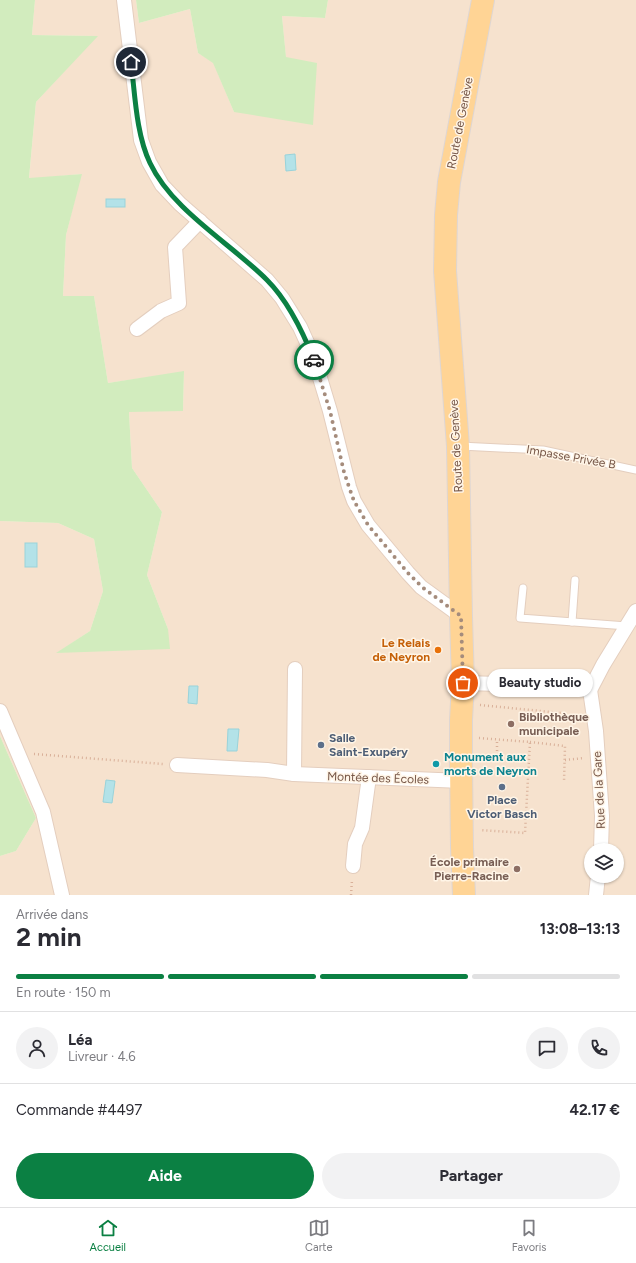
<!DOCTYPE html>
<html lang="fr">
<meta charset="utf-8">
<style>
:root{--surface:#fff;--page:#f2f2f3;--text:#2b2b33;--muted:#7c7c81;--line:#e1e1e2;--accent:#0b8043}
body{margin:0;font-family:Figtree,sans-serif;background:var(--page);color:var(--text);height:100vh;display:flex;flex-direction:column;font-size:15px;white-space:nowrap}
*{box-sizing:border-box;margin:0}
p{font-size:13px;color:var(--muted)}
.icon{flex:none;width:22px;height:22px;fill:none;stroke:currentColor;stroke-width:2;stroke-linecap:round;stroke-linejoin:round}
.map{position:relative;height:895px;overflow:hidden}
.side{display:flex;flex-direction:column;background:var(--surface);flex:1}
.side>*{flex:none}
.buttons{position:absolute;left:584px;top:843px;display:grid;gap:8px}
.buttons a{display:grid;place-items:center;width:40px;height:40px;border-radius:50%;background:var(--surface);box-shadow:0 1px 3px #0004;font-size:20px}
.pin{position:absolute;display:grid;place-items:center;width:34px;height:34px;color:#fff;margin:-17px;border:2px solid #fff;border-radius:50%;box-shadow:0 1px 4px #0007}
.courier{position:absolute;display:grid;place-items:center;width:40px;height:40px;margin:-20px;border:3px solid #0b8043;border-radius:50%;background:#fff;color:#222;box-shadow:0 1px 5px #0007}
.bubble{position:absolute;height:28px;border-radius:14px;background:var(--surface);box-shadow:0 1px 3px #0004;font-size:13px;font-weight:700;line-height:28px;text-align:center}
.headline em{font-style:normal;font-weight:700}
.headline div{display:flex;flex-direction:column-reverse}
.headline{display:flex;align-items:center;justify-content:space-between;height:68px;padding:0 16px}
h1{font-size:26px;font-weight:700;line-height:30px}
.bar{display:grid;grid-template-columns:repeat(4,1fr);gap:6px 4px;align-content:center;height:48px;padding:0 16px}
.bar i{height:5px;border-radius:3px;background:var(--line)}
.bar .active{background:var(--accent)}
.bar p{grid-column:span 4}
.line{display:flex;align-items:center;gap:10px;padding:0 16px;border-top:1px solid var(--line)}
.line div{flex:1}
.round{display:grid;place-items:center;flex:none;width:42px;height:42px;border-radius:21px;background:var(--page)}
.primary-button{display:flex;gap:8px;margin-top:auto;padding:8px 16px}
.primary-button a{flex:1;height:46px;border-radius:24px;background:var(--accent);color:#fff;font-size:16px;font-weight:700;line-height:46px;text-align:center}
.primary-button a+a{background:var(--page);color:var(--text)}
.tabs{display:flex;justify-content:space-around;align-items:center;height:56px;border-top:1px solid var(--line);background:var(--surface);font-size:11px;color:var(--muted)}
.tabs a{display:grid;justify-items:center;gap:2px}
.tabs .active{color:var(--accent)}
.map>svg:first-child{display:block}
.residential{fill:#f6e2ce;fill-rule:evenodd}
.green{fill:#d2ecbe}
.water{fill:#b3e2e8;stroke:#99d3da}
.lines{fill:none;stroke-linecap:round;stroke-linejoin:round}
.service-casing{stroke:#e4cebe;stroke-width:9}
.minor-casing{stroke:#e4cebe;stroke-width:16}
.primary-casing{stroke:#ded6d3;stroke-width:24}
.path{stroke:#d9b099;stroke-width:2.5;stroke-dasharray:1 3;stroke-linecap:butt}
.service{stroke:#fff;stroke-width:7}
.minor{stroke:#fff;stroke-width:14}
.primary{stroke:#ffd495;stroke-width:22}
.done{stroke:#a58c7c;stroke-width:4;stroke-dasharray:0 7.2}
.route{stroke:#0b8043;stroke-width:5}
.food-dot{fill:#e8710a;stroke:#fff5e7;stroke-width:1.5}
.education-dot{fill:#8d6e63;stroke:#fff5e7;stroke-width:1.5}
.service-dot{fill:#5c6f8a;stroke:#fff5e7;stroke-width:1.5}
.culture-dot{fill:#0f9aa8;stroke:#fff5e7;stroke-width:1.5}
.labels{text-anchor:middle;stroke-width:3;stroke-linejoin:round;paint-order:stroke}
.street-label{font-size:12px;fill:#755546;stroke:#fff5e7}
.food-label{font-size:12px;font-weight:bold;fill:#c56008;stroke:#fff5e7;text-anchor:end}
.education-label{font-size:12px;font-weight:bold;fill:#785e54;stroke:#fff5e7;text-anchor:start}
.service-label{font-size:12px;font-weight:bold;fill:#4e5e75;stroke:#fff5e7;text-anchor:start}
.culture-label{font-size:12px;font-weight:bold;fill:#0d838f;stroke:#fff5e7;text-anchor:start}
</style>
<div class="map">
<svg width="636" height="895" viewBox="0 0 636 895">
<rect width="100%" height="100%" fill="#fef1e0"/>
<!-- residential -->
<path class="residential" d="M35,0h101l3,23 51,-14 8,44 15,9 21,50 52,-54 -4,-42 43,2 3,-18h308v895h-636v-39l16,-5 20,-33 -36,-82v-215l58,2 36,16 9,52 -13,40 -33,22 111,-24 -21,-54 15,-63 -30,-44 -3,-57h54l1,-39 -76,11 -14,-87h-31l3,-61 15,-61 -52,5 7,-77 61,-66 -65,-1zM591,850h26v26h-26z"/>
<!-- green -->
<g class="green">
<polygon points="0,0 35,0 32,35 98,36 36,102 29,178 82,174 66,235 63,296 94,296 108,383 184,371 183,411 129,412 132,468 162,512 147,575 168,629 170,649 56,653 90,631 103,591 94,539 58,523 0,521"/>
<polygon points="136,0 328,0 325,18 282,16 286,57 317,63 313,125 234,112 213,63 198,53 190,9 139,23"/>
<polygon points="0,736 36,818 16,851 0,856"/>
</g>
<!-- water -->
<g class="water">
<polygon points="295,154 296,170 286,171 285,155"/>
<rect x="106" y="199" width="19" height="8"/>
<rect x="25" y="543" width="12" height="24"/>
<polygon points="189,686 198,686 197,704 188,703"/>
<polygon points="228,729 239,729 237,751 227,751"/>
<polygon points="106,780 115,781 112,803 103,802"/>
</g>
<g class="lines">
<!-- service casing -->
<g class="service-casing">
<g id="service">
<polyline points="460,446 543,450 636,470"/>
<polyline points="523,588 520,618 627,626"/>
<polyline points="572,622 575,580"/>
</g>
</g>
<!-- minor casing -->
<g class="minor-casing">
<g id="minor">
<polyline points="124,0 141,140 149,162 162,185 180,204 267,280 282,298 300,327 314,358 330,411 349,487 354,501 368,525 408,573 421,587 461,616"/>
<polyline points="137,329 161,311 179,303 175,247 200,221"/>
<polyline points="463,683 544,685 590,690 596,731 602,816 601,850"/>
<polyline points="590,690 603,665 636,611"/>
<polyline points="0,711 43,812 62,895"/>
<polyline points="177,765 267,770 294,774 462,781"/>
<polyline points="294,774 295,669"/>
<polyline points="353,866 355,844 362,828 369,777"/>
<polyline points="596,895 598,876"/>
</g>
</g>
<!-- primary casing -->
<g class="primary-casing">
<polyline id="primary" points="464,895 462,847 461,765 461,720 463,683 461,616 458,446 445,271 446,215 449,182 483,0"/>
</g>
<!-- path -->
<g class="path">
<polyline points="480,705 561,713"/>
<polyline points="479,738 530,742 525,833 480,830"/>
<polyline points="530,742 565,746 564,782"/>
<polyline points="34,754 163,764"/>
<polyline points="497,755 497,739"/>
<polyline points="565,760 584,758"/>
<polyline points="351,895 352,880"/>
</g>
<!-- service -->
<use href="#service" class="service"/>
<!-- minor -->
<use href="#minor" class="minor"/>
<!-- primary -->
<use href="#primary" class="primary"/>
</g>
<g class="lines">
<!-- done -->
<polyline class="done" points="314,360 330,411 344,472 349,487 354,501 368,525 408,573 422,587 461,616 463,683"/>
<!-- route -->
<path class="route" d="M131,62c4,32 5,72 19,101 22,47 80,80 117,117 21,21 36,52 47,80"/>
</g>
<!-- markers -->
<circle class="food-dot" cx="438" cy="650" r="4"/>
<g class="education-dot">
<circle cx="511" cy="724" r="4"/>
<circle cx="517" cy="869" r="4"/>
</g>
<g class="service-dot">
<circle cx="321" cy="745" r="4"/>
<circle cx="502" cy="787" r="4"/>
</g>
<circle class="culture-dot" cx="436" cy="764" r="4"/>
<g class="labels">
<!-- street labels -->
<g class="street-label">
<text transform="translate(460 123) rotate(-79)" y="4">Route de Genève</text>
<text transform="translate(456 446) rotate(-93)" y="4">Route de Genève</text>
<text transform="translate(571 457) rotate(10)" y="4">Impasse Privée B</text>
<text transform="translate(378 778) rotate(2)" y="4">Montée des Écoles</text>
<text transform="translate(599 790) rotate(-93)" y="4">Rue de la Gare</text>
</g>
<!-- food labels -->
<g class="food-label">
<text x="430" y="647">Le Relais<tspan x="430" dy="14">de Neyron</tspan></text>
</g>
<!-- education labels -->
<g class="education-label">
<text x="519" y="721">Bibliothèque<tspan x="519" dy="14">municipale</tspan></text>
<text x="509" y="866" text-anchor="end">École primaire<tspan x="509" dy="14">Pierre-Racine</tspan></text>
</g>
<!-- service labels -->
<g class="service-label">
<text x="329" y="742">Salle<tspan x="329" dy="14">Saint-Exupéry</tspan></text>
<text x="502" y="804" text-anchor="middle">Place<tspan x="502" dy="14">Victor Basch</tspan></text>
</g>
<!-- culture labels -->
<g class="culture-label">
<text x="444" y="761">Monument aux<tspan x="444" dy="14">morts de Neyron</tspan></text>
</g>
</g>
</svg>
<div class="buttons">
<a><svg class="icon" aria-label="layers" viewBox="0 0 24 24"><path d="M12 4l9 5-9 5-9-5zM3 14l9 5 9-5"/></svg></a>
</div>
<div class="pin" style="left:463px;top:683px;background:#ea580c"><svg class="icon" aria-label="bag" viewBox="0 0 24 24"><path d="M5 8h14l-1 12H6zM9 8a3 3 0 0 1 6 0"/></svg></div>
<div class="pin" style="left:131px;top:62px;background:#1f2937"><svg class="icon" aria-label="home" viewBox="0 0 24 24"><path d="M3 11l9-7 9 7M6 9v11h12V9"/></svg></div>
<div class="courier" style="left:314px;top:360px"><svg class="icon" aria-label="car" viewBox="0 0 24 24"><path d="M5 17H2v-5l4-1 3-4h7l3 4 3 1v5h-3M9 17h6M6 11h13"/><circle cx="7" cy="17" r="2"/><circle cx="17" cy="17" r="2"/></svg></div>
<div class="bubble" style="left:487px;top:669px;width:106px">Beauty studio</div>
</div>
<section class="side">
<div class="headline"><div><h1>2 min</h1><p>Arrivée dans</p></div><em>13:08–13:13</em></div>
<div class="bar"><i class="active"></i><i class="active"></i><i class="active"></i><i></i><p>En route · 150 m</p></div>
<div class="line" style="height:72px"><a class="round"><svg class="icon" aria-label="person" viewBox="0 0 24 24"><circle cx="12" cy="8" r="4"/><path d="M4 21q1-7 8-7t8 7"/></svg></a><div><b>Léa</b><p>Livreur · 4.6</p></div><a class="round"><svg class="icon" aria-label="chat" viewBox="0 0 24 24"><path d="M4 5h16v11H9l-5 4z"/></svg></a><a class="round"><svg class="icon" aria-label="phone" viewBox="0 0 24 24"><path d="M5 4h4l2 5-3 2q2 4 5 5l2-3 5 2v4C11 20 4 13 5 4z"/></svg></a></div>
<div class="line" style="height:52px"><div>Commande #4497</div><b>42.17 €</b></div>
<div class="primary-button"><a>Aide</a><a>Partager</a></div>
</section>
<nav class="tabs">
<a class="active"><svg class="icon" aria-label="home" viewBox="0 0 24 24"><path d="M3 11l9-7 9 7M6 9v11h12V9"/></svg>Accueil</a>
<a><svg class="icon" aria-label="map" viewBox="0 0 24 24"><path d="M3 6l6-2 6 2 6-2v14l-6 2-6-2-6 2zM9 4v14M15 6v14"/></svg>Carte</a>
<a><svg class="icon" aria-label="saved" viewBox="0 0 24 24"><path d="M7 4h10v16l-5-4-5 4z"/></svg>Favoris</a>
</nav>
